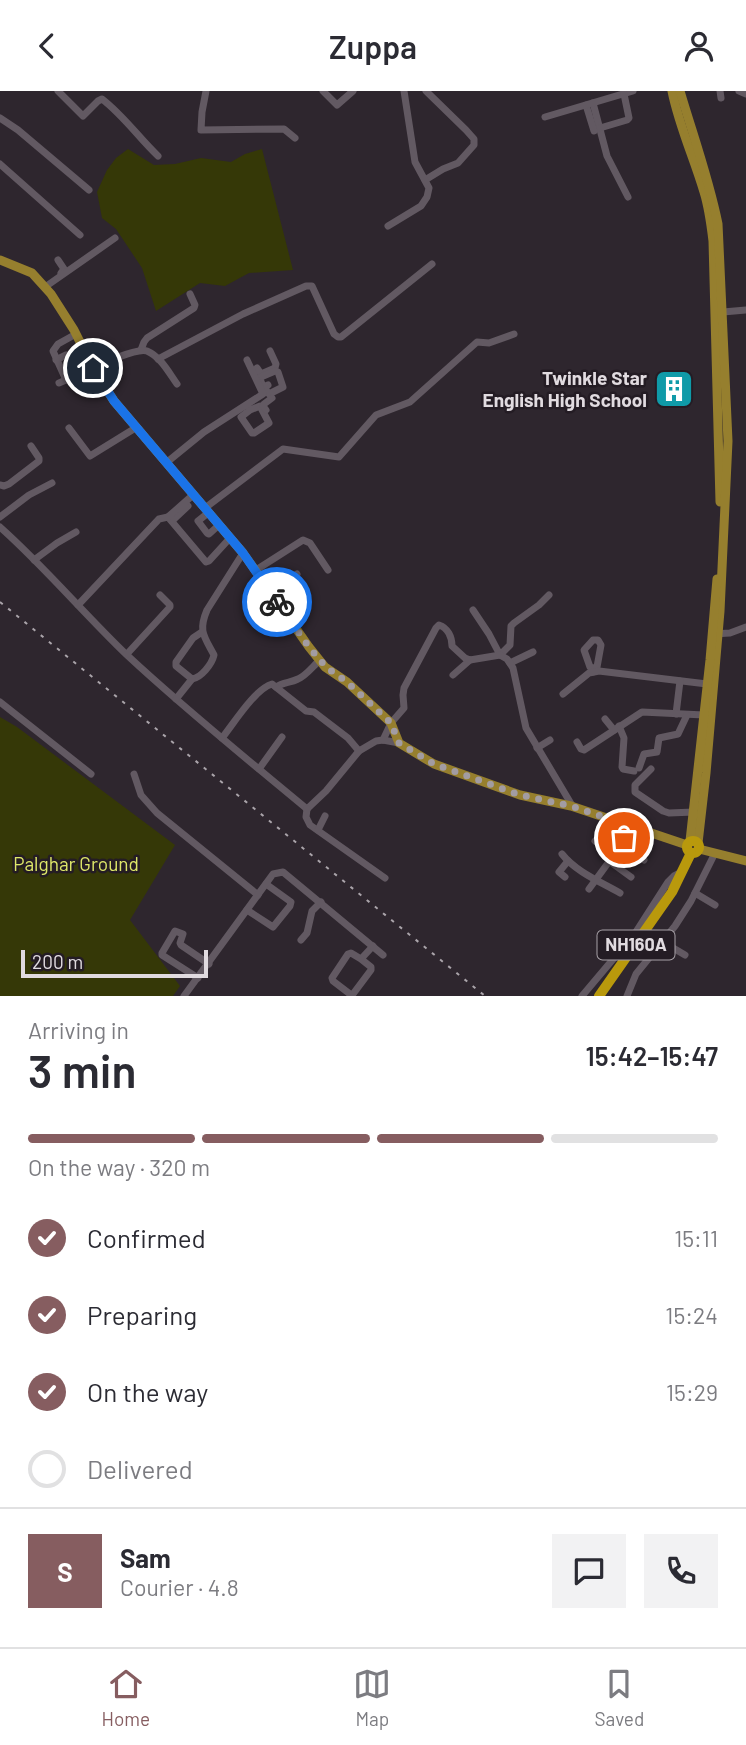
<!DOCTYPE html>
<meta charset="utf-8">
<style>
:root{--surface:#fff;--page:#f2f2f3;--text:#2b2b33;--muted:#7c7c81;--line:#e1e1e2;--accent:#865d60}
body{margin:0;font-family:Barlow,sans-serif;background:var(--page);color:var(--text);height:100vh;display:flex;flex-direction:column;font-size:26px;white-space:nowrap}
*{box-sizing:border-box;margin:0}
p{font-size:23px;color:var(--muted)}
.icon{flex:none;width:38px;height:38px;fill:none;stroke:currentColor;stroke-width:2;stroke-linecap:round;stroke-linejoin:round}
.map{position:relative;height:905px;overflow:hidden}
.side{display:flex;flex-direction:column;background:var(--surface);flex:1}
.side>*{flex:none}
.scale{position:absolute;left:21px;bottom:18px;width:187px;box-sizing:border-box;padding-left:7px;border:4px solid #e1dbe0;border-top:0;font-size:19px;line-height:24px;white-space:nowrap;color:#e1dbe0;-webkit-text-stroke:5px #241c24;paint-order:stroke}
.pin{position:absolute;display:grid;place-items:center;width:60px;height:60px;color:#fff;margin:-30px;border:4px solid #fff;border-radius:50%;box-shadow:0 2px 7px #0007}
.courier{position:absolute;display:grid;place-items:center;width:70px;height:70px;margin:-35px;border:5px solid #1a73e8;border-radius:50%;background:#fff;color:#222;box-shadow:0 2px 9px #0007}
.summary em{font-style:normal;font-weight:600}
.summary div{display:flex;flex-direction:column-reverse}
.summary{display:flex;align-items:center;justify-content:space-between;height:119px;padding:0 28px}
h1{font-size:46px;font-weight:600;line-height:52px}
.bar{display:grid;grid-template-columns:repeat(4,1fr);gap:10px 7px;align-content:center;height:84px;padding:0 28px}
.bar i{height:9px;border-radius:5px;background:var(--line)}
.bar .current{background:var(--accent)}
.bar p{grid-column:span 4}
.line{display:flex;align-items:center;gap:18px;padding:0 28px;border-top:2px solid var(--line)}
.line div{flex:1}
.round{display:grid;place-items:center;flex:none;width:74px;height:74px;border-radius:0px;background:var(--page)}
ol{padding:0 28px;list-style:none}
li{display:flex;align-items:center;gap:21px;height:77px}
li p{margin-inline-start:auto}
li .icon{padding:7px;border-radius:50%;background:var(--accent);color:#fff;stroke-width:4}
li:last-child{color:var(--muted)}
li i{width:38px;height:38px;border:4px solid var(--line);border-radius:50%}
header{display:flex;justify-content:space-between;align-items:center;height:91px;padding:0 28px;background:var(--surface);font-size:32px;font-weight:600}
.tabs{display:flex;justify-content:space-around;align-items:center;height:98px;border-top:2px solid var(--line);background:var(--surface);font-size:19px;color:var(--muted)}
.tabs a{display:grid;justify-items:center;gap:4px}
.tabs .current{color:var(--accent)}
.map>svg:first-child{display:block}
.green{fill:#353807}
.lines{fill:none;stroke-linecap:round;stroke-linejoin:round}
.minor{stroke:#625962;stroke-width:7}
.major{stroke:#967f2e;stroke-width:9}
.highway{stroke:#b9990c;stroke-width:10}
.rail{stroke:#aaa4aa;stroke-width:2;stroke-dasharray:3.5 7;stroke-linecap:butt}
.done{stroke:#a29ca2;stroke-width:7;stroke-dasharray:0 12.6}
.route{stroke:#1a73e8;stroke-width:9}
.labels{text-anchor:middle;stroke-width:5;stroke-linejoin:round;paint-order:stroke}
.shield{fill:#241c24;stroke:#a8a2a8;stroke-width:2}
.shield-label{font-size:18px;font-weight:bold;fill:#e1dbe0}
.poi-label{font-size:19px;font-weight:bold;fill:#e1dbe0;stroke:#241c24;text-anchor:end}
.park-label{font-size:19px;fill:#dee769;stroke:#241c24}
</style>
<header><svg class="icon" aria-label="back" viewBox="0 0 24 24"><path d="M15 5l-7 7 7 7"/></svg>Zuppa<svg class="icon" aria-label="person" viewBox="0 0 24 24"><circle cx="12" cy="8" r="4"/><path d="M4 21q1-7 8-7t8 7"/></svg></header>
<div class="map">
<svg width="746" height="905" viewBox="0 0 746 905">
<rect width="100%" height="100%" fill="#2e262e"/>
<!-- green -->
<g class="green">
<polygon points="128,58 154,74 175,73 201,67 231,71 245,63 262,58 293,179 249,182 225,195 200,192 156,220 142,177 116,138 102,127 97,101 107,79 116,67"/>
<polygon points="0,626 17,636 175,754 130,829 180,895 173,905 0,905"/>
</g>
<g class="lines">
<!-- minor -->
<g class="minor">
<path d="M58,0l25,25 15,-15 4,-2c22,17 37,39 56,57"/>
<polyline points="206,0 202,21 201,39 284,38 295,47"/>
<polyline points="323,0 337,14 353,0"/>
<polyline points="720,0 721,7"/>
<polyline points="739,0 746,3"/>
<polyline points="593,12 607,65 628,106"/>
<polyline points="586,14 594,40"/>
<polyline points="545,26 633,0"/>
<polyline points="0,27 18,39 89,99"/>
<polyline points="600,37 627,29 629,27 624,3"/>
<polyline points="0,73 80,144"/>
<polyline points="425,89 443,78 458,72 474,54 474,48 466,39 426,0"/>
<polyline points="388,135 421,115 427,106 429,97 415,71 404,0"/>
<polyline points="58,169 64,178 61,182"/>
<polyline points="45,196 115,147"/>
<polyline points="723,221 746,219"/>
<polyline points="141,259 144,251 147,247 194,217 195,214 190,203"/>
<polyline points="158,268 243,223 306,195 312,195 334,243 338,246 341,246 432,173"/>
<polyline points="56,269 66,264"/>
<polyline points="257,277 261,283 275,277 276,273 270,260"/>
<polyline points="66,289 53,260 58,253 76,243"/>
<path d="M59,292c15,-6 75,-37 88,-32 14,6 22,22 30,33"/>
<polyline points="262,293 260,288 261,286 275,280 278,281 283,296 269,303 264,296 268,294"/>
<polyline points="247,314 250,319 241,326 252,342 254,342 269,332 260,315 250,319"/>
<polyline points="266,319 263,315 264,313 272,307"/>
<polyline points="69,337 90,365 137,336"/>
<polyline points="166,372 204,341 263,303 247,269"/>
<polyline points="0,394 4,395 9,393 39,370 39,367 31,355"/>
<polyline points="205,417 283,358 339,366 376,324 410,311 477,251 489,252 514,243"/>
<polyline points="208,422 198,430 207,442 209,443 219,434"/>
<polyline points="0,426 29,404 52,392"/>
<polyline points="168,426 206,471 209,470 230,447"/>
<polyline points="172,430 188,415"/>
<path d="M0,436c45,40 84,87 128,129 58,54 119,103 179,153"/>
<polyline points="34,469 57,452 76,441"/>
<polyline points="256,479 303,449 310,452 328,479"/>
<polyline points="270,500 297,483"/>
<polyline points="78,514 159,428 168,426 193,404"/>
<polyline points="473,519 489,543 500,564 510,554 511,535 514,532 539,514 549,504"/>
<path d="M202,541l-9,6 -17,24v4l16,13c9,-1 20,-15 22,-24 -10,-19 -16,-24 -7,-45l36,-57"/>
<polyline points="713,543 730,542 746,536"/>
<polyline points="127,563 170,516 170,514 160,504"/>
<polyline points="510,572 533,561"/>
<polyline points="593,581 593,577 590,576 584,559 593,549 598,549 601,554 597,576 593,577"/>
<polyline points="453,584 470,569"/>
<path d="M276,596c7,-5 14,-4 22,-8 8,-3 15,-13 22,-19"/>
<polyline points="563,603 589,582 599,580 707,593"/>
<polyline points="176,608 192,588"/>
<polyline points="0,611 91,683"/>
<polyline points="676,623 680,590"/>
<polyline points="605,628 614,639"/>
<polyline points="619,635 624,647 622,676 623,678 634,680"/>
<path d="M222,647c12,-15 33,-49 50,-54l34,27 8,1 34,26 11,13"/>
<path d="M383,649l8,-17 13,-15 -1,-13 1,-7 32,-60 3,-3c9,3 13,12 13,21l13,12 5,2 30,-5 7,4 6,9 13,60 47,79"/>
<polyline points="577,651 581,658 584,659 642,621 704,624"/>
<polyline points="537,657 550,649"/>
<polyline points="639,677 644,663 657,661 659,647 678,643 687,624"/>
<polyline points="259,678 282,646"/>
<polyline points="651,678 635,694 635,701 663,720 669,722 694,721"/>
<polyline points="134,683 141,704 157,722 258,804"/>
<polyline points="307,718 326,700 359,660 376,650 383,649 399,652"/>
<polyline points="307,718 306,726 310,734 385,787"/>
<polyline points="318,739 325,725"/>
<polyline points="595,750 615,763"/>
<polyline points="621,754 644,769"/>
<path d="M562,763c14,18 39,28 58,39"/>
<polyline points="609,770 631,786"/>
<polyline points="565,786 559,781 568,770"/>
<polyline points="589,798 619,757 628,734"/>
<polyline points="695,802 715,814"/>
<polyline points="247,819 273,836 290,815 291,811 266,793"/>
<polyline points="301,849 307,842 312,820 321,811"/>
<polyline points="663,851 685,864"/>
<polyline points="361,868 351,862 348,863 332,887 333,890 350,903 353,903 371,879 371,876 361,868 373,855"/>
<polyline points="198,887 162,864 162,862 175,840 183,843 180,852 181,854 209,873"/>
<polyline points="184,905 273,783 283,781 383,864"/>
<polyline points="582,905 636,841 668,791 674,785 680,782"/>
<polyline points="627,905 636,883 675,835 691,810 715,762"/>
</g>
<!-- major -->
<g class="major">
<path d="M672,0c7,35 22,67 32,101 5,16 7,32 9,49l7,261"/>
<path d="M680,0c13,44 29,88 38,133l10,217 -8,170 -14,162 -8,70"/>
<polyline points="0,169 32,182 51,203 74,239 93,277 114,310 243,462 309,556 325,576 347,591 391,632 399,652 434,673 520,704 571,715 687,754"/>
<polyline points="690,750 710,569 717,488"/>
<polyline points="699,758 746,770"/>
</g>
<!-- highway -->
<g class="highway">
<circle cx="693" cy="756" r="6"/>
<polyline points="599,905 672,801 691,762"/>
</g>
<!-- rail -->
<polyline class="rail" points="0,511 485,905"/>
</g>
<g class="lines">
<!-- done -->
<polyline class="done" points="277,511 309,556 326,576 347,591 391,632 399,652 434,673 520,704 571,715 628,734 624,747"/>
<!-- route -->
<polyline class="route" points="93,277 114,310 243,462 277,511"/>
</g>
<!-- icons -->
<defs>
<g id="building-square" transform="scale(2.0125)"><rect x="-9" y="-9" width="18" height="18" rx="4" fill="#0f9aa8" stroke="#241c24"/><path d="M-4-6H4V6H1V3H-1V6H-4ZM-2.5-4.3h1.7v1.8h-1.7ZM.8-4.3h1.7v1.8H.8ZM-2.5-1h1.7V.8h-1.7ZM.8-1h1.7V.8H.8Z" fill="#fff"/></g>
</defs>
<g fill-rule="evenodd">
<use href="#building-square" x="674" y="298"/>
</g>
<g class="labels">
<!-- shield labels -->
<rect class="shield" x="597.5" y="839.5" width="77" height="29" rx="5"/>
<g class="shield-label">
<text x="636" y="860">NH160A</text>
</g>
<!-- poi labels -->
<g class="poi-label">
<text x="647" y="294">Twinkle Star<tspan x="647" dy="22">English High School</tspan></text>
</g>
<!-- park labels -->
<g class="park-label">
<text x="76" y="780">Palghar Ground</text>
</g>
</g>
</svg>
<div class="scale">200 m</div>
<div class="pin" style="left:624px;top:747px;background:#ea580c"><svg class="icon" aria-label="bag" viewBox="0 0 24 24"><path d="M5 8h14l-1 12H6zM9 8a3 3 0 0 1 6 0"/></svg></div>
<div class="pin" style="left:93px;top:277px;background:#1f2937"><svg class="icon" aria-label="home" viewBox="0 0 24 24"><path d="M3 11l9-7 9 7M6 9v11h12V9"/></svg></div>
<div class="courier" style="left:277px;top:511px"><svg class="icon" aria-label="bike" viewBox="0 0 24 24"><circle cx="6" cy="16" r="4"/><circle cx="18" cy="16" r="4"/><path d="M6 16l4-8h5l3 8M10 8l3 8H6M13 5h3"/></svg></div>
</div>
<section class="side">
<div class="summary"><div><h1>3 min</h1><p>Arriving in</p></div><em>15:42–15:47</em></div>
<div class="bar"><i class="current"></i><i class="current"></i><i class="current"></i><i></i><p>On the way · 320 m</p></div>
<ol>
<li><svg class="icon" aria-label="check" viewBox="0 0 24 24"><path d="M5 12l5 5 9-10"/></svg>Confirmed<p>15:11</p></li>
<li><svg class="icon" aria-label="check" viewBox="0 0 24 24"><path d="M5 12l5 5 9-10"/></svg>Preparing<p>15:24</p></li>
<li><svg class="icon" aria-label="check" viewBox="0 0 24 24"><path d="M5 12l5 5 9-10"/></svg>On the way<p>15:29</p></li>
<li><i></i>Delivered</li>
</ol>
<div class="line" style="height:126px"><b class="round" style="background:var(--accent);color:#fff">S</b><div><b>Sam</b><p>Courier · 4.8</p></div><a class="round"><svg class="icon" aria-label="chat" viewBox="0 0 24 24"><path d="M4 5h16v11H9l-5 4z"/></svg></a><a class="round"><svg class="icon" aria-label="phone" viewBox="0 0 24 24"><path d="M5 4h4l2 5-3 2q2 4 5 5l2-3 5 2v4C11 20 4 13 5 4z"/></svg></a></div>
</section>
<nav class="tabs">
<a class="current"><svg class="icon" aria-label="home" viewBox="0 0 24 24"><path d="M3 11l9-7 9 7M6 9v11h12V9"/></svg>Home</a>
<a><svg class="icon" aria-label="map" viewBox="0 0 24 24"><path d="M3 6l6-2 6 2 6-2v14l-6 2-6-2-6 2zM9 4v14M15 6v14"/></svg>Map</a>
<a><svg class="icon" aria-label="saved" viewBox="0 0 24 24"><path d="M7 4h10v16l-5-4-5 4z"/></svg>Saved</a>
</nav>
